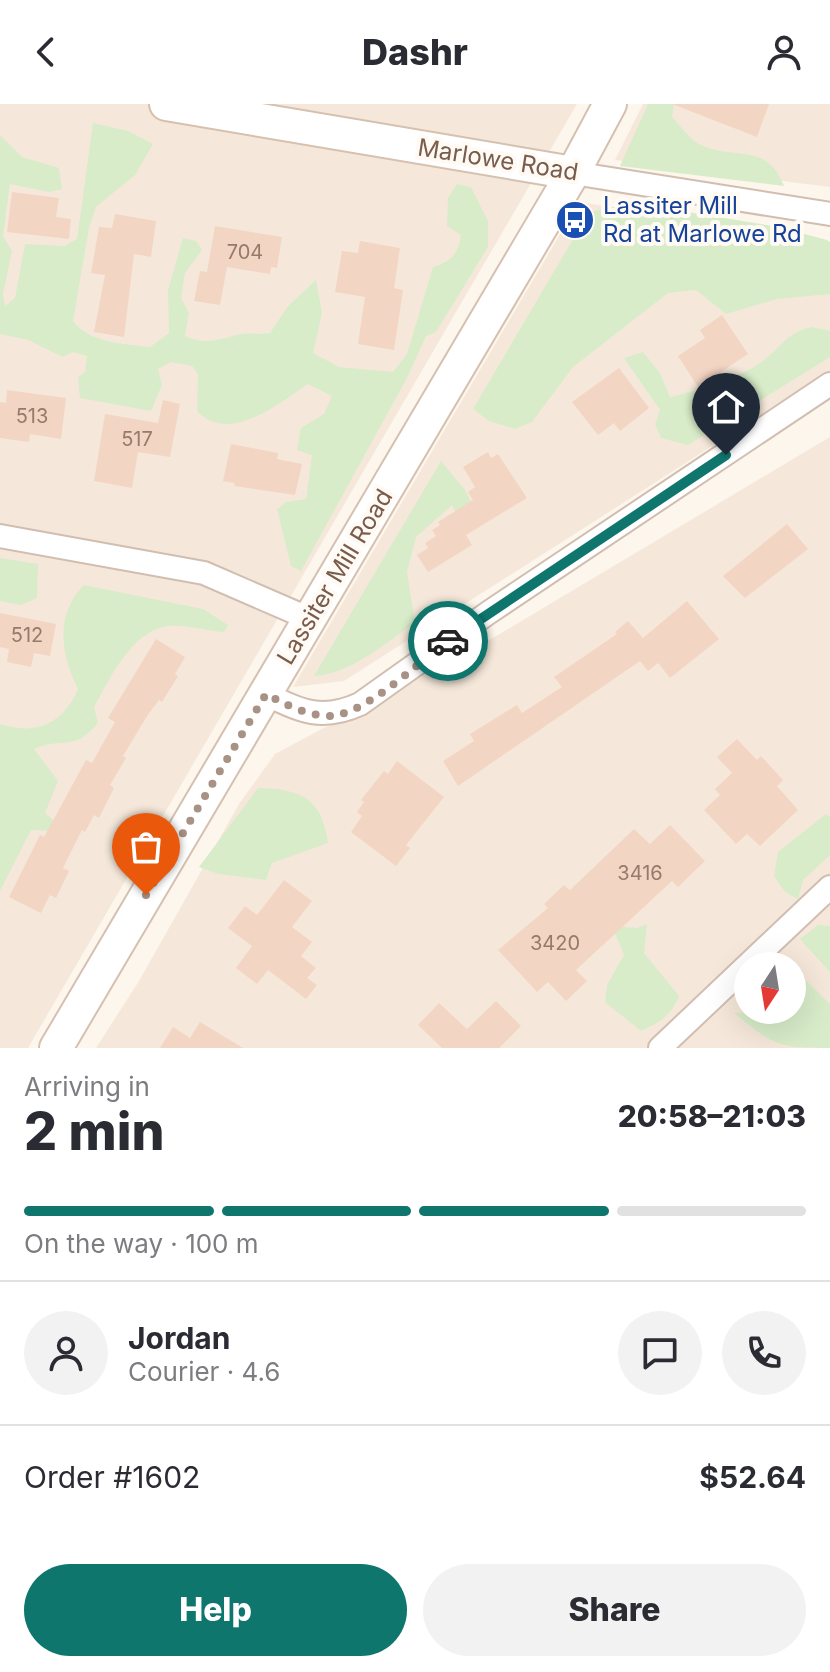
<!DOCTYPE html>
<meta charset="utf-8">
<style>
:root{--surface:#fff;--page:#f2f2f3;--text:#2b2b33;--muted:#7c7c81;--line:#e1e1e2;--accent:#0f766e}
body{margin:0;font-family:Inter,sans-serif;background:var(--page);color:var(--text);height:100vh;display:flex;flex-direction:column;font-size:30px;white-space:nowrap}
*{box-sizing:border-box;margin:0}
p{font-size:26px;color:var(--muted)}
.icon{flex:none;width:44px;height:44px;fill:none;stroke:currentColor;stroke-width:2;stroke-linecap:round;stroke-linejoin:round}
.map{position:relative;height:944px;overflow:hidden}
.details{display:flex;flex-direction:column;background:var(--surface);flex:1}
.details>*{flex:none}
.needle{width:52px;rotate:192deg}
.controls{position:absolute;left:734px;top:848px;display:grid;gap:16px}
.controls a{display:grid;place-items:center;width:72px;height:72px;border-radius:50%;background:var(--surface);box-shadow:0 8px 32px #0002;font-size:40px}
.pin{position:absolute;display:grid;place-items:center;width:68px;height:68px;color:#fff;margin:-82px -34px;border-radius:50% 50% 50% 0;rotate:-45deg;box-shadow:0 0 8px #0007}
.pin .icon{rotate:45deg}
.courier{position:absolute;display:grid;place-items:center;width:80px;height:80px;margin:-40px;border:6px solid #0f766e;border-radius:50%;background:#fff;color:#222;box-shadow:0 2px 10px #0007}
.head em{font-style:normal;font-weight:800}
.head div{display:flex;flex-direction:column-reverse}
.head{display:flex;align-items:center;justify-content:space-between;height:136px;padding:0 24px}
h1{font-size:52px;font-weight:800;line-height:60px}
.bar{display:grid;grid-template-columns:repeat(4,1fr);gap:12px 8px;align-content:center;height:96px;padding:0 24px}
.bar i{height:10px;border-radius:6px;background:var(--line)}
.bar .current{background:var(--accent)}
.bar p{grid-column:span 4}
.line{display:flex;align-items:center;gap:20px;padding:0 24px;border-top:2px solid var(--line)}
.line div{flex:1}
.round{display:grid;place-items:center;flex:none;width:84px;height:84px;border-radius:42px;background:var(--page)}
.primary-button{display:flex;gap:16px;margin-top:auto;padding:16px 24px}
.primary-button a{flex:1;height:92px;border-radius:48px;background:var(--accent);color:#fff;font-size:32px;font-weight:800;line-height:92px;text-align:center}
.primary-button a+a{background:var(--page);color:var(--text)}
header{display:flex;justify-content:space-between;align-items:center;height:104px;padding:0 24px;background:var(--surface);font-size:36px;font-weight:800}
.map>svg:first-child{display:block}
.residential{fill:#f5e8da;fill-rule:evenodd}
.green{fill:#d8ecc9}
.building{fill:#f3d5c3}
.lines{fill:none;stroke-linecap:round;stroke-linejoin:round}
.street-casing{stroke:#d1beb0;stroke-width:26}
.secondary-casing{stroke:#d6c0b0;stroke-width:36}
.street{stroke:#fff;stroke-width:22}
.secondary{stroke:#fff;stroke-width:32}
.done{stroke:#a89285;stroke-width:8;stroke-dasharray:0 14.4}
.route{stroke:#0f766e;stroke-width:10}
.labels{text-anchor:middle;stroke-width:8;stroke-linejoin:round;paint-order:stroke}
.number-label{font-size:20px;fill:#987a6a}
.street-label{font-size:24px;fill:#7a5c4d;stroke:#fffaf3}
.transit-label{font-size:24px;fill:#164399;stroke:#fffaf3;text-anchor:start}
</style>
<header><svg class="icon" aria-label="back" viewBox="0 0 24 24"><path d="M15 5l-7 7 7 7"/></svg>Dashr<svg class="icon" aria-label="person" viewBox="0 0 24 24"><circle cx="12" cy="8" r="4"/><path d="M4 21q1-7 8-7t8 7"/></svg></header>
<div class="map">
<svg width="830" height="944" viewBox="0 0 830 944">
<rect width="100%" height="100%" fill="#fdf6ec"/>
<!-- residential -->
<g class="residential">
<polygon points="0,0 577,0 28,944 0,944"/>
<polygon points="643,0 830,0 830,83 615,56"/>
<polygon points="579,98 801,133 830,143 830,267 344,577 293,583"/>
<path d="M830,333v611h-734l43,-67 100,-177 36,-50 218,-116zM748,862h44v44h-44z"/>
</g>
<!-- green -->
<g class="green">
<path d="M648,0h26l-2,13c8,8 17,22 27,27 36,18 67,-4 85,42l-164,-20z"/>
<path d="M93,19l35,8 25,13 -18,31 -39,32 -7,21 -16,93c16,22 51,23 77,26l19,-14 -1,-43 15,-52 13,3 6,9 -17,23 -4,25 8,15 -4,23c19,9 33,4 52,-1 10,-3 22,0 33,-2l18,-27 28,-26 6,33 -9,40 26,14 54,5 14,-18 26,-87c19,-6 25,-13 28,-32l-14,-9 1,-28 9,-14 14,3 17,34v26l-52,85 -10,4 -19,42 -106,193 -10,-5 -14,-57 9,-7 20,-3 6,-44 -15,-5 4,-22 23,-14 8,-18 -24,-12c-30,20 -79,61 -111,27l1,-37 -6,-8 -21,-4 -13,7 4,16 -11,26 -71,-13 -2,-21 7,-5 2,-16 -14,-4 -10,5 -35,-17 -28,-6v-199l22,22 37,11 3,21 -13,3 -39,-8 -7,52 9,15 -9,43 2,12 10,-8 10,-54 39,2 13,-7z"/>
<polygon points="633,99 779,123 827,136 830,138 830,190 777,195 726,210 696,186 668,189 573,263 532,318 515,325 489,317 473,305 589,108"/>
<path d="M812,223l18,4v26l-142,88 -27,-7 -6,-14 5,-14 -36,-52 19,-6 17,21 10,24c30,-7 68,-18 93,-36 21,-16 21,-27 49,-34z"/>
<path d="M441,357l24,29 18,35 -18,5 -13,-25 -36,32 -9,35 8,51c-30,20 -64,51 -101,53z"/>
<polygon points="0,454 38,460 37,494 21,501 0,497"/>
<path d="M84,481l119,24 25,16 -4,7c-17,-1 -39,-8 -56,-6 -37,5 -58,53 -74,81l4,16c-25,30 -35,13 -64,26l24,32 -13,32 22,19 -36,-2 -31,61v-167c36,12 64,-1 78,-35 -18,-36 -23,-75 6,-104z"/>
<path d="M258,684c43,1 64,10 70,55l-56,20 -6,17 -48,-6 -19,-7z"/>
<polygon points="826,710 830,713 830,751 803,776 798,795 785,788 774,772 778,748"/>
<path d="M647,820l-3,29 35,43c-8,20 -19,26 -38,35l-36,-29 2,-17 17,-30 -12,-29 25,2z"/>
<polygon points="818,821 830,822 830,868 800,835"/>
<path d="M792,863l38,37v44c-53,0 -55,-2 -96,-35l58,-3z"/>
</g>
<!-- building -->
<g class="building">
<polygon points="672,0 769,0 757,33"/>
<polygon points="12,88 59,94 56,113 71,115 69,135 7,128"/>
<polygon points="115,110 156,117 151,153 134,150 124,233 94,228 105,171 91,169 99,123 112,124"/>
<polygon points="215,122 282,133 277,164 271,163 270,170 227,163 220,201 194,197 200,167 207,168"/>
<polygon points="360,137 400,144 394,184 403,186 394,246 358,240 365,193 335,188 342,147 358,149"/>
<polygon points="722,211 748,250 698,283 678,252 705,234 700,226"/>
<polygon points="619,264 649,304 620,327 614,319 598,331 572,298"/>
<polygon points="7,286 66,294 61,335 30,330 29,338 0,334 0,298 6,299"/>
<polygon points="163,296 180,300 170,353 138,348 132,384 94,377 105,310 158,319"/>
<polygon points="231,340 278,349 277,355 302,360 295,391 234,382 235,379 223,377"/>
<polygon points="488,348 491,354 498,350 527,394 466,431 472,441 428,468 417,451 428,444 425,439 436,432 432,426 440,421 438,418 473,396 468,388 475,383 463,363"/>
<polygon points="787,420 808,445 745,494 723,472"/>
<polygon points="687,497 719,535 704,547 670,574 658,559 648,567 640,557 458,682 443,657 474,637 470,630 517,601 522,609 562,583 554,573 617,530 615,528 628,517 643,534"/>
<polygon points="0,509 56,520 50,552 34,549 31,563 7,558 9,545 0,543"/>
<polygon points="156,535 185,553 175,570 178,572 162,598 159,596 147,612 123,652 126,654 110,681 114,684 99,714 94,711 85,728 82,726 63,764 69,767 56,794 50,791 41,809 9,793 40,731 44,733 86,656 92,659 115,618 108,614"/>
<polygon points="737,635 757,656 761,652 783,676 777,682 798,706 760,742 747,730 736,740 704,706 720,691 715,685 732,669 717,653"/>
<polygon points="397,657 444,693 406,741 410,744 396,762 351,728 362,712 357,708 364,698 361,696 384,667 388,670"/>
<polygon points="670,721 705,757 678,783 672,777 576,866 587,877 566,897 548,878 537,888 498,846 548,804 544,800 564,781 570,786 634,725 650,740"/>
<polygon points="284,776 312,797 292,823 312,838 301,852 316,864 307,874 317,881 306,895 268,866 257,880 236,864 252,842 228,824 245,802 257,811"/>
<polygon points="496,897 521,922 499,944 442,944 418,921 439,899 467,925"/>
<polygon points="200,918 243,944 160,944 173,923 190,934"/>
</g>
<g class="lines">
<!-- street casing -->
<g class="street-casing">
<g id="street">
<polyline points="573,69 830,110"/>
<polyline points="0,432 204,469 310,515"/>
<path d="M266,590c35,18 57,27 94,10l128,-91 342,-229"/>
<polyline points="660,944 830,783"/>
</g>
</g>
<!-- secondary casing -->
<g class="secondary-casing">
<g id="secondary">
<polyline points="166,0 573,69"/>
<polyline points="56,944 573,69 610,0"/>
</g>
</g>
<!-- street -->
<use href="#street" class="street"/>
<!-- secondary -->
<use href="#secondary" class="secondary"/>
</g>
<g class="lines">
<!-- done -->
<path class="done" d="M146,791l120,-201c19,10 48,26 72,21 36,-9 80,-52 110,-74"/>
<!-- route -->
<polyline class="route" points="448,537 726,351"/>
</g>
<!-- icons -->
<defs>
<g id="bus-disc" transform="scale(2)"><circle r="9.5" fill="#1a4fb4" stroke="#fffaf3"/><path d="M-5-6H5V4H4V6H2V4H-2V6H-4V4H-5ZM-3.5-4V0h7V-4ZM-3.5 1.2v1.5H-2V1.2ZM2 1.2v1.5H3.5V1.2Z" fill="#fff"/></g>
</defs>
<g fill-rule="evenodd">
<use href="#bus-disc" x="575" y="116"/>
</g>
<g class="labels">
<!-- number labels -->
<g class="number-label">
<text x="245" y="155">704</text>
<text x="32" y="319">513</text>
<text x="137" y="342">517</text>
<text x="27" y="538">512</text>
<text x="640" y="776">3416</text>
<text x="555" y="846">3420</text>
</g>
<!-- street labels -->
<g class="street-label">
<text transform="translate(498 56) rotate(9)" y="8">Marlowe Road</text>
<text transform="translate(335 473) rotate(-59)" y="8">Lassiter Mill Road</text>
</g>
<!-- transit labels -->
<g class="transit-label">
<text x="603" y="110">Lassiter Mill<tspan x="603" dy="28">Rd at Marlowe Rd</tspan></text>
</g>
</g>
</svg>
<div class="controls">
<a><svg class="needle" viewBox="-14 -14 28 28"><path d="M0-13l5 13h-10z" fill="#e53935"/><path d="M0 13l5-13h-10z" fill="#7c7c81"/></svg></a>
</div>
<div class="pin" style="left:146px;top:791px;background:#ea580c"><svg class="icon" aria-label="bag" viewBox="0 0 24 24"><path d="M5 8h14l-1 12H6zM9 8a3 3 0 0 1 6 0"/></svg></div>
<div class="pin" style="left:726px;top:351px;background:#1f2937"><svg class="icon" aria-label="home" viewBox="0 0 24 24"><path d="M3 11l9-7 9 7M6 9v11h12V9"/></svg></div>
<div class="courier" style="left:448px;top:537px"><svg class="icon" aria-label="car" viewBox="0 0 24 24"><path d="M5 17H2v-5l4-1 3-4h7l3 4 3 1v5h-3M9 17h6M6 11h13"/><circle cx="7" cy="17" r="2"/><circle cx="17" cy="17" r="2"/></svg></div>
</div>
<section class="details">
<div class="head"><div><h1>2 min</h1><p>Arriving in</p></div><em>20:58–21:03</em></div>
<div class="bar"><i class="current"></i><i class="current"></i><i class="current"></i><i></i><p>On the way · 100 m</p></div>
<div class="line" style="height:144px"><a class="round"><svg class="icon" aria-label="person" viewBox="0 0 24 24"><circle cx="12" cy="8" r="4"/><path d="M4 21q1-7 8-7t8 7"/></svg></a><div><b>Jordan</b><p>Courier · 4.6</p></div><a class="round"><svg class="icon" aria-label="chat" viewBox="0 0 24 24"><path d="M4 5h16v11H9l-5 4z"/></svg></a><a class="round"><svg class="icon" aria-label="phone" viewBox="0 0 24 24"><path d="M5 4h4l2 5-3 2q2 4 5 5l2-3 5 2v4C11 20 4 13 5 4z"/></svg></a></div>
<div class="line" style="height:104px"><div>Order #1602</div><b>$52.64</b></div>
<div class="primary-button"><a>Help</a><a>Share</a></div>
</section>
